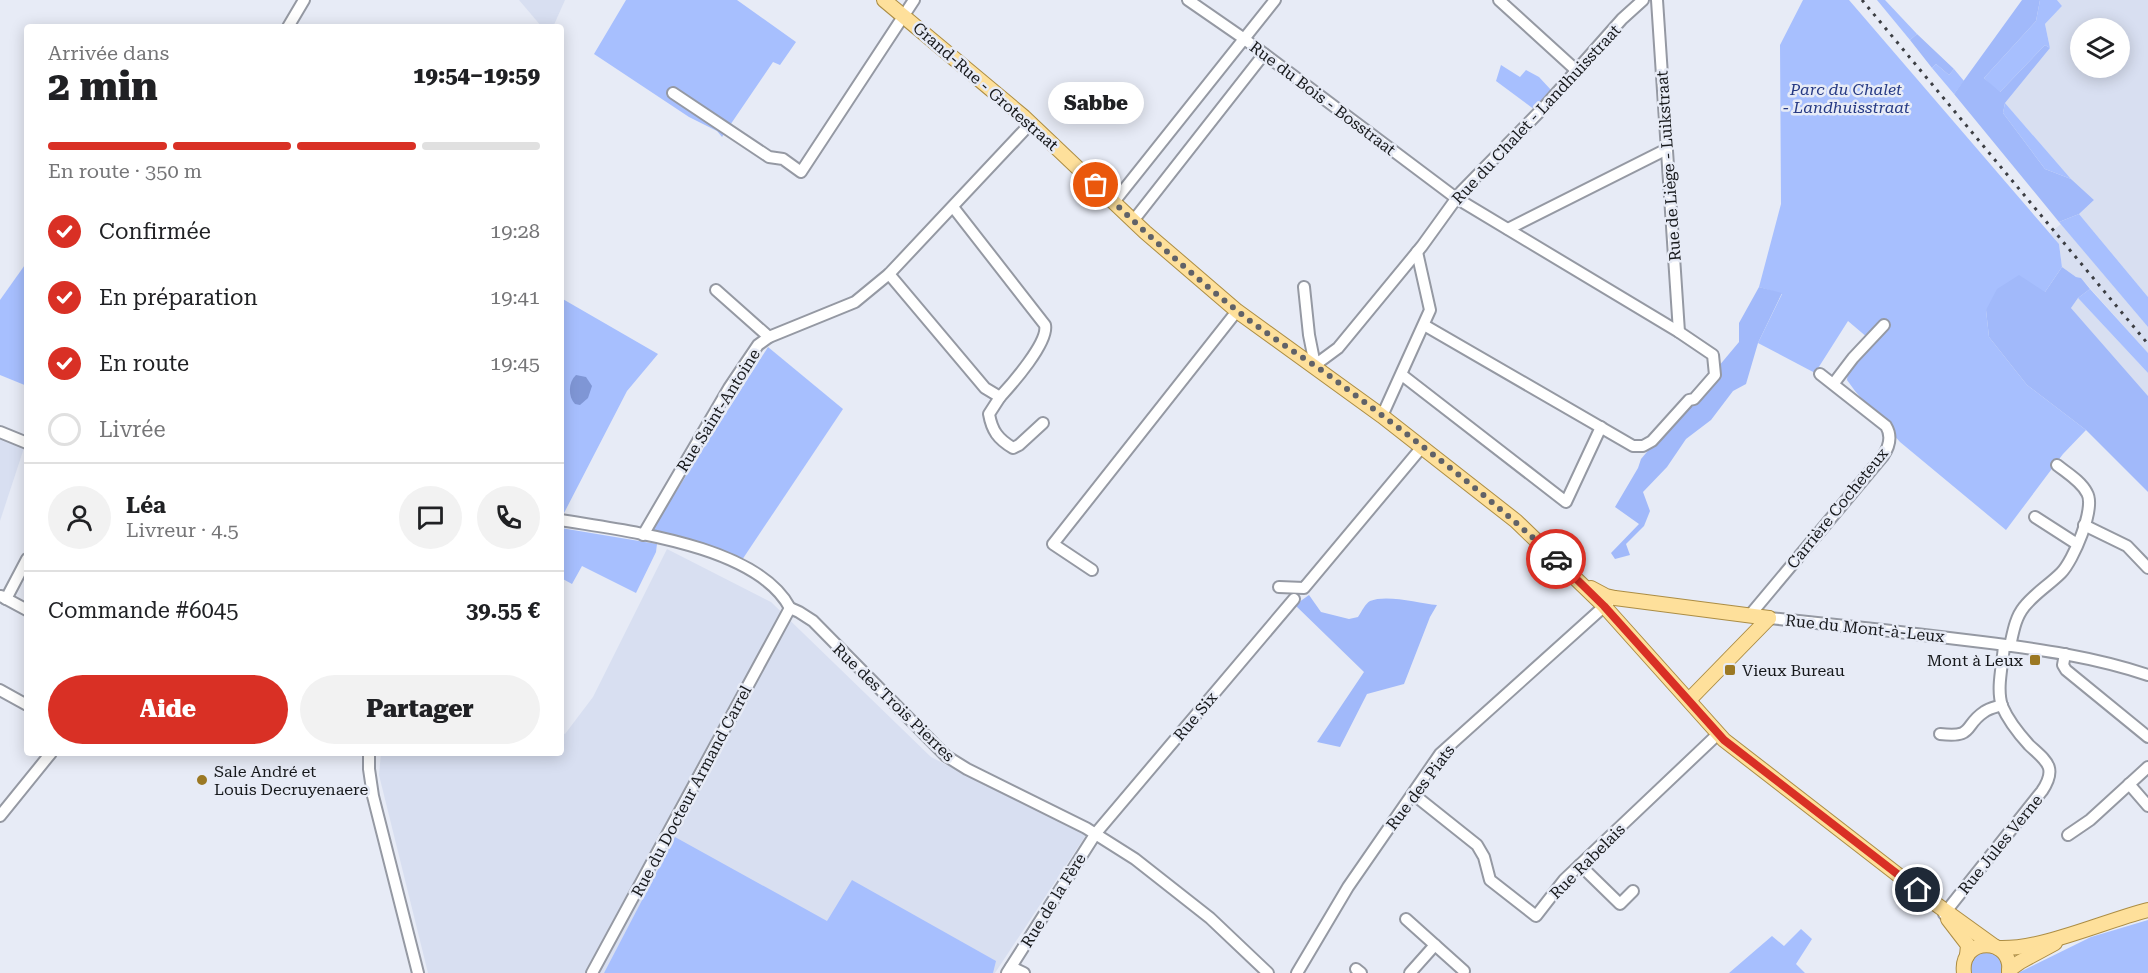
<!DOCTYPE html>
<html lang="fr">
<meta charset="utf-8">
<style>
:root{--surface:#fff;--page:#f2f2f2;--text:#202124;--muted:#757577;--line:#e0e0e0;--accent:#d93025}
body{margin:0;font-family:"Roboto Serif",serif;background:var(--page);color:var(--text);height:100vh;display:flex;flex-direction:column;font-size:22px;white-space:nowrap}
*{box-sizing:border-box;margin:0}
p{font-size:20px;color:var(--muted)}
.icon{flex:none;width:33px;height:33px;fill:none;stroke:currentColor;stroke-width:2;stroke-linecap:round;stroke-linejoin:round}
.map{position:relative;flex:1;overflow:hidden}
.side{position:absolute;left:24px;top:24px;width:540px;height:732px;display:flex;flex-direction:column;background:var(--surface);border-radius:6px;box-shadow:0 3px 15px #0003}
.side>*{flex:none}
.fabs{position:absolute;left:2070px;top:18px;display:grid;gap:12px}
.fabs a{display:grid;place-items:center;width:60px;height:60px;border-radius:50%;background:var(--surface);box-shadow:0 3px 15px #0003;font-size:30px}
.pin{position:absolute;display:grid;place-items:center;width:51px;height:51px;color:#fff;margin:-26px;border:3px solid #fff;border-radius:50%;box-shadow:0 2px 6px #0007}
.courier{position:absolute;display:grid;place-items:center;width:60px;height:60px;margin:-30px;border:4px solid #d93025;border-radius:50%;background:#fff;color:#222;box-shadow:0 2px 8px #0007}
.bubble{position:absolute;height:42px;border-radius:21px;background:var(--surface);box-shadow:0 3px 15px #0003;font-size:20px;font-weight:800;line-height:42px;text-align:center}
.headline em{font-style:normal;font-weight:800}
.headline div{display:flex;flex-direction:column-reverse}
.headline{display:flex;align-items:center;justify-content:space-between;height:102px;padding:0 24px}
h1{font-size:39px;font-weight:800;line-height:45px}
.bar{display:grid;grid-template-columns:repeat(4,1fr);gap:9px 6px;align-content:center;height:72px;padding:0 24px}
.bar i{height:8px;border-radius:4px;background:var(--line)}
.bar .active{background:var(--accent)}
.bar p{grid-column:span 4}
.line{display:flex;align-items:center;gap:15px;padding:0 24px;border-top:2px solid var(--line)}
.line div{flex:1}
.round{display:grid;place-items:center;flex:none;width:63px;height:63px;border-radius:32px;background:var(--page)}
ol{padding:0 24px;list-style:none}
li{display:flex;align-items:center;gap:18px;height:66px}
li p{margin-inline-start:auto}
li .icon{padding:6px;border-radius:50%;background:var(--accent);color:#fff;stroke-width:4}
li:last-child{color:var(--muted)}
li i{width:33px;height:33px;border:3px solid var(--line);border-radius:50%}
.cta{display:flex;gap:12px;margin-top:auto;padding:12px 24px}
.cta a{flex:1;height:69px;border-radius:36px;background:var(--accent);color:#fff;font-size:24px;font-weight:800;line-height:69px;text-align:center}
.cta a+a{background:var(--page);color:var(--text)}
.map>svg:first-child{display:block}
.built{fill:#d8dff1;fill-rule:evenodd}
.green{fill:#a7bffe}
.forest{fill:#a1b9fa}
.water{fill:#7f96d5}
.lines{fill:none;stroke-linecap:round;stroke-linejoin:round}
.minor-casing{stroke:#9599a3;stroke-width:14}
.major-casing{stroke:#ac8d44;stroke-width:16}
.minor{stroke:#fff;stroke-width:10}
.major{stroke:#fee09b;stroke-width:14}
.rail{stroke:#3c3e43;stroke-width:3;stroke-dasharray:3 6;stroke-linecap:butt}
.done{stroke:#606268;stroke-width:6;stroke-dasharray:0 10.8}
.route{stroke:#d93025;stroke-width:8}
.poi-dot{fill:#9b7823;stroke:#e7ebf6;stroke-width:2}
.labels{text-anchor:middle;stroke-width:5;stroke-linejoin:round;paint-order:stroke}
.street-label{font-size:16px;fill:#17191c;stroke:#e7ebf6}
.park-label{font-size:16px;font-style:italic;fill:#263a84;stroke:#e7ebf6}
.poi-label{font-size:16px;fill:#17191c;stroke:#e7ebf6;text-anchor:start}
</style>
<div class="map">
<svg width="2148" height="973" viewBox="0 0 2148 973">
<rect width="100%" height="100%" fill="#e7ebf6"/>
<!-- built -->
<g class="built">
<polygon points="519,0 565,0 553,27 542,27"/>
<path d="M2057,0h91v297l-69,-83 15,-14 -23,-21 -66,-76 45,-55 -5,-24 17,-18zM2080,28h40v40h-40z"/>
<polygon points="2061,224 2148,327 2148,353 2081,278 2076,277 2062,267 2059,244 2050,233"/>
<polygon points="2078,298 2148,373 2148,396 2071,308"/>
<polygon points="0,439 24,448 0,521"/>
<polygon points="667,549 771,602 931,757 1086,835 995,973 428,973 379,775 381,753 561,753 561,732 565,734 593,697"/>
</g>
<!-- green -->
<g class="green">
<polygon points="626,0 737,0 796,42 780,65 773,62 722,137 717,131 689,117 594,54"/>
<polygon points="1803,0 1849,0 2059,244 2062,267 2045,292 1986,310 1989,337 2027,385 2086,430 2063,454 2006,530 1900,442 1855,391 1847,380 1848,371 1868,338 1848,321 1815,373 1758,343 1782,294 1759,287 1781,204 1780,45"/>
<polygon points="1877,0 1885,0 1917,34 1910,40"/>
<polygon points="2040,0 2057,0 2062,6 2045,24 2050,48 2045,45 1999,93 1984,78 2036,21"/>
<polygon points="1936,64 1949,75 1954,69 1964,81 1954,94 1932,68"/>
<polygon points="1501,65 1520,77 1526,70 1539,77 1552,91 1535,110 1496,81"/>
<polygon points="2005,103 2071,179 2045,169 2003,113"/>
<polygon points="2079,214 2148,297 2148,327 2059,222"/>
<polygon points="27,262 27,386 0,375 0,300"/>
<polygon points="2090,289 2148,353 2148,373 2078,298"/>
<polygon points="561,298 658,354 627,391 563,515 561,515"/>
<polygon points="768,347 843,409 740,563 649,534"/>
<polygon points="561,528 657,544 656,552 636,593 582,566 572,584 561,578"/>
<polygon points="675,837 827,921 852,880 996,961 993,973 604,973"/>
<polygon points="2148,920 2148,973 2018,973 2091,937"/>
<polygon points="1801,929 1812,939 1796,964 1805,973 1729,973 1772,936 1784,946"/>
<path d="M1982,951c14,1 22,7 20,22h-31c-3,-11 3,-16 11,-22z"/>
</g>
<!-- forest -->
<g class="forest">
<polygon points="2022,0 2040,0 2036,21 1984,78 2000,92 2045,45 2050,48 2005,103 2003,113 2045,169 2071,179 2094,200 2079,214 2059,222 1954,94"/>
<polygon points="1917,34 1954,69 1949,75 1936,64 1932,68 1910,40"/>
<polygon points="2062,267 2076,277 2081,278 2090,289 2078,298 2071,308 2148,396 2148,492 2086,430 2027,385 1989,337 1986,310 1997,289 2019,275 2045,292"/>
<polygon points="1759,287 1782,293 1758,343 1746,384 1733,391 1711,420 1686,439 1667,467 1643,492 1650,511 1644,526 1626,544 1630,555 1615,559 1611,553 1639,524 1615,507 1638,468 1641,459 1739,342 1739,323"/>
<path d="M1309,595l12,17 28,7 9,-2c4,-6 7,-13 12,-16 16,-7 49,2 67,4l-7,12 -26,67 -37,10 -27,53 -23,-5 47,-70 -69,-67z"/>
</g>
<!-- water -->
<path class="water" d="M576,375l10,2 6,9 -4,12 -8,7 -5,-1c-7,-7 -7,-22 1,-29z"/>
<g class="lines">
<!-- minor casing -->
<g class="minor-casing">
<g id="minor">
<polyline points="1188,0 1243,38 1456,198 1679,332 1713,355 1715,375 1694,399 1689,400 1652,441 1643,446 1633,446 1424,325"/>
<polyline points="1499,0 1577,71"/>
<polyline points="1657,0 1679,332"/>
<polyline points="288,27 304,0"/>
<polyline points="673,93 769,157 783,159 801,172 914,0"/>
<polyline points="1114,202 1275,0"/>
<polyline points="1133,221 1264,54"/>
<polyline points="1508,229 1667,149"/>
<path d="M889,274l96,114 15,9c12,-13 49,-55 45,-72l-92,-118"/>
<polyline points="1304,287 1309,335 1315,365 1338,348 1422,246 1461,192 1546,105 1622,19 1643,0"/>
<polyline points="716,290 769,337"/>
<polyline points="1402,375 1566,502 1601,427"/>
<polyline points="1834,383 1853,358 1884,325"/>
<path d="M1000,397l-11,17c3,17 9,25 24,34l6,-3 24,-22"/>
<polyline points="1382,416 1430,310 1417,252"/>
<polyline points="0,432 27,443"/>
<polyline points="2035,517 2077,544"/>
<path d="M561,520c64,11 196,25 229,88l9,4 14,9 133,135 21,13 119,59 49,31 75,59 58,55"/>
<polyline points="2084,525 2127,546 2148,568"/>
<polyline points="643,535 729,388 758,345 769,337 855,302 889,274 1031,123"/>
<polyline points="1092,570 1053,544 1237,311"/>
<polyline points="1279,587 1304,588 1422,447"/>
<polyline points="1,596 27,610"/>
<polyline points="6,599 27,559"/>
<path d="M1750,615l133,-159c6,-9 9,-20 3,-30l-66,-52"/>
<path d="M1769,618c71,7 142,15 213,24 56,7 112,15 166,33"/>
<path d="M2010,646c3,-13 5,-28 14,-39 10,-13 25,-22 37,-34 12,-12 35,-65 26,-80 -6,-12 -20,-20 -30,-28"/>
<polyline points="2065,654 2063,665 2066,670 2148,737"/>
<polyline points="0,690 27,705"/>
<path d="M1940,734c35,4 23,-8 44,-22 5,-4 12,-5 18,-7"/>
<polyline points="369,753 369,769 373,796 418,973"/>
<polyline points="2129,784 2148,806"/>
<polyline points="1413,794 1477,845 1484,857 1490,880 1536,916 1564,880 1718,734"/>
<polyline points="0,816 51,753"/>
<polyline points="2068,835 2090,820 2148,767"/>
<polyline points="1580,865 1620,904 1633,891"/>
<path d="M1944,914l98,-123c16,-24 4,-30 -13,-46 -10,-11 -21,-25 -27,-39 -6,-18 1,-42 2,-61"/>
<polyline points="1406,919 1464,971"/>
<polyline points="1011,967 1024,973"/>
<polyline points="1356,969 1361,973"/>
<polyline points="592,973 790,608"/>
<polyline points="1007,973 1096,833 1294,599"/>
<polyline points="1297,973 1348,887 1440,754 1609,602"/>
<polyline points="1410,973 1435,945"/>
</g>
</g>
<!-- major casing -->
<g class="major-casing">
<g id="major">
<polyline points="884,0 1024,117 1145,232 1237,311 1382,416 1516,521 1604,606 1724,740 1933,902 1994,946"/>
<polyline points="1591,588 1606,596 1615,598 1769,618"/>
<polyline points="1689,700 1769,618"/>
<polyline points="1948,919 1968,945 1967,956"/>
<path d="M1998,948c44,2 106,-27 150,-38"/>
<polyline points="2009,970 2020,962 2055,943"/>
<path d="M1964,973c-5,-37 50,-37 45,0"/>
</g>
</g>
<!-- minor -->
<use href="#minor" class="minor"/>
<!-- major -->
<use href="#major" class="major"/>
<!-- rail -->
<polyline class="rail" points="1862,0 2148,344"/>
</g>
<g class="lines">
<!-- done -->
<path class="done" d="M1096,185c48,47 99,93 153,135 25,19 52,36 78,54 79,59 158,118 229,185"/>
<!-- route -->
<polyline class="route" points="1556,559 1604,606 1724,740 1918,890"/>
</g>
<!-- markers -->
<g class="poi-dot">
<rect x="2029" y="654" width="12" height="12" rx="3"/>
<rect x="1724" y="664" width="12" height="12" rx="3"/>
<circle cx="202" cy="780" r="6"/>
</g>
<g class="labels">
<!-- street labels -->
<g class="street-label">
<text transform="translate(986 86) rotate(41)" y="6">Grand-Rue - Grotestraat</text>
<text transform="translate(1323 98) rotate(37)" y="6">Rue du Bois - Bosstraat</text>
<text transform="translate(1536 114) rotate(-47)" y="6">Rue du Chalet - Landhuisstraat</text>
<text transform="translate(1668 166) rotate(-94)" y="6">Rue de Liège - Luikstraat</text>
<text transform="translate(718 410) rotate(-58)" y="6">Rue Saint-Antoine</text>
<text transform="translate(1837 508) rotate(-51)" y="6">Carrière Cocheteux</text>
<text transform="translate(1865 628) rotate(6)" y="6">Rue du Mont-à-Leux</text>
<text transform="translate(894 702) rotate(44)" y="6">Rue des Trois Pierres</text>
<text transform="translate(1195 716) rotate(-50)" y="6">Rue Six</text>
<text transform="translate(1420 787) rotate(-53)" y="6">Rue des Piats</text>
<text transform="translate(691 791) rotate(-62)" y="6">Rue du Docteur Armand Carrel</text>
<text transform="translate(2000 844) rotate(-51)" y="6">Rue Jules Verne</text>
<text transform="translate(1587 861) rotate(-45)" y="6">Rue Rabelais</text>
<text transform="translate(1053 900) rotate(-58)" y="6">Rue de la Fère</text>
</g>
<!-- park labels -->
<g class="park-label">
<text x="1846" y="95">Parc du Chalet<tspan x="1846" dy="18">- Landhuisstraat</tspan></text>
</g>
<!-- poi labels -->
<g class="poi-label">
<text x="2023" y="666" text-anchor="end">Mont à Leux</text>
<text x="1742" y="676">Vieux Bureau</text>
<text x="214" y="777">Sale André et<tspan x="214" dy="18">Louis Decruyenaere</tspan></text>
</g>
</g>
</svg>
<div class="fabs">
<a><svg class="icon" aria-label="layers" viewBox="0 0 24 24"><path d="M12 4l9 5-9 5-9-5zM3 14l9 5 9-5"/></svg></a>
</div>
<div class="pin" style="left:1096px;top:185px;background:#ea580c"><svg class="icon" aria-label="bag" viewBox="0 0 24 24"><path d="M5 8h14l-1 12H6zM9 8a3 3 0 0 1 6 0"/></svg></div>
<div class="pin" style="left:1918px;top:890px;background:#1f2937"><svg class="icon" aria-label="home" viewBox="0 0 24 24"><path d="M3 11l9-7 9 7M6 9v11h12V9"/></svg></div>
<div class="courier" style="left:1556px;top:559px"><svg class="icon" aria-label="car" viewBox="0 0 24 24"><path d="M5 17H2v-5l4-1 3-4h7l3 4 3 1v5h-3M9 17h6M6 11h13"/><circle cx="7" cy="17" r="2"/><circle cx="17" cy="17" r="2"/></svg></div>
<div class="bubble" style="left:1048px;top:82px;width:96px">Sabbe</div>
<section class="side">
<div class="headline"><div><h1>2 min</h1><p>Arrivée dans</p></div><em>19:54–19:59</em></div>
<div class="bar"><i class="active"></i><i class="active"></i><i class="active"></i><i></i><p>En route · 350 m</p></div>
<ol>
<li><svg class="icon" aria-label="check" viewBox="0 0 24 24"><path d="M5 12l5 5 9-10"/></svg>Confirmée<p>19:28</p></li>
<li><svg class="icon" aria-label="check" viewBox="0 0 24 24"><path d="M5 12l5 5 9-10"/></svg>En préparation<p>19:41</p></li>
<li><svg class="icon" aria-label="check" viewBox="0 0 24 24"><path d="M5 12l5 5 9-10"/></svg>En route<p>19:45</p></li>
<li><i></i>Livrée</li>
</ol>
<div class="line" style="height:108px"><a class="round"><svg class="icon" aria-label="person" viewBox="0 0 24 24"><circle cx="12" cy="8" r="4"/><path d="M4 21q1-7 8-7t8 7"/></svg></a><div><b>Léa</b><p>Livreur · 4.5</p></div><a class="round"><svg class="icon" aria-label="chat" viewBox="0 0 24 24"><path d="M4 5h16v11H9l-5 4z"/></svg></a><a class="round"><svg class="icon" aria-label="phone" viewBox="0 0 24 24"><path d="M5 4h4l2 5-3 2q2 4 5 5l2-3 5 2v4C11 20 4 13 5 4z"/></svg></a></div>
<div class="line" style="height:78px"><div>Commande #6045</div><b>39.55 €</b></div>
<div class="cta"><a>Aide</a><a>Partager</a></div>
</section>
</div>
